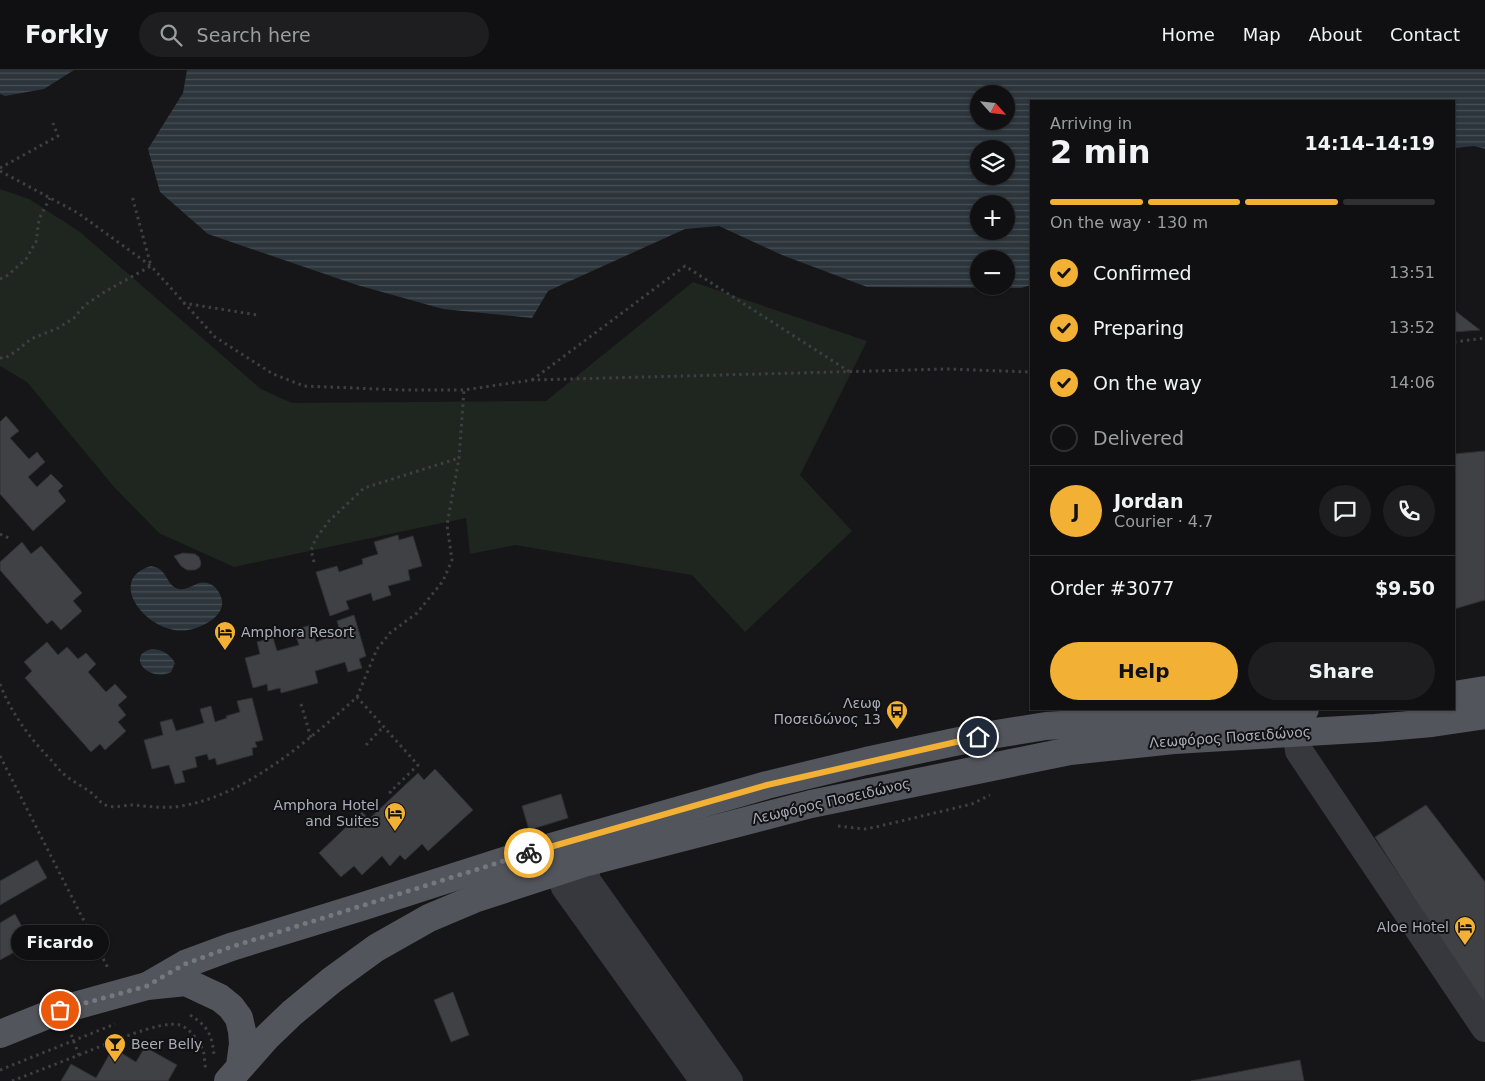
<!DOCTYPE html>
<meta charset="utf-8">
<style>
:root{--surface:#101012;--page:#1e1e20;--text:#f1f3f6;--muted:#9c9d9f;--line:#303032;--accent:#f2b134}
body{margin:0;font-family:"DejaVu Sans",sans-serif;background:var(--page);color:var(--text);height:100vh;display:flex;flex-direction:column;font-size:19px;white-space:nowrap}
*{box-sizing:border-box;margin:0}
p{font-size:16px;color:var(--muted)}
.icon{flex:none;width:28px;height:28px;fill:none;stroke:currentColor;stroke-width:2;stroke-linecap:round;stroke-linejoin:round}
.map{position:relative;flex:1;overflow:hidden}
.sheet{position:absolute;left:1030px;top:30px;width:425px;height:610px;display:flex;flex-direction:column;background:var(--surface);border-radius:0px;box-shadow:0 1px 4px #0004,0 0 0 1px var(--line)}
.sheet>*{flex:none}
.needle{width:32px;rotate:117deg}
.controls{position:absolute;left:970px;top:15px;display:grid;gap:10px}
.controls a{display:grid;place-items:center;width:45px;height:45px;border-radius:50%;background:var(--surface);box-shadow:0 1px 4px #0004,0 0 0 1px var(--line);font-size:25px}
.pin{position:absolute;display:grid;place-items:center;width:42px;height:42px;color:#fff;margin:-21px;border:2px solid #fff;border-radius:50%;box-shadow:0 1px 5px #0007}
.courier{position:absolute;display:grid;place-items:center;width:50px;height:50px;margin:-25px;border:4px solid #f2b134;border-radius:50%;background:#fff;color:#222;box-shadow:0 1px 6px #0007}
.bubble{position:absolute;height:35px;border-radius:18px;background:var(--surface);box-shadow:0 1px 4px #0004,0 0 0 1px var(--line);font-size:16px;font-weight:700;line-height:35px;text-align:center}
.head em{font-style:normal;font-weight:700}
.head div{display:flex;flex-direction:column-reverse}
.head{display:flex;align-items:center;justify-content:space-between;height:85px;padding:0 20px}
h1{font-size:32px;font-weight:700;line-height:38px}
.bar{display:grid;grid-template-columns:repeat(4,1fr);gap:8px 5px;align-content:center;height:60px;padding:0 20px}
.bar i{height:6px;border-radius:4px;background:var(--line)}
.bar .current{background:var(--accent)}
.bar p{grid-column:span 4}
.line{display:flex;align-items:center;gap:12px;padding:0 20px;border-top:1px solid var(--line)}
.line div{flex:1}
.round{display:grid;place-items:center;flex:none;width:52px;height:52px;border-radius:26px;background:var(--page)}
ol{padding:0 20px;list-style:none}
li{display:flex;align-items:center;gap:15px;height:55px}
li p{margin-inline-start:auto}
li .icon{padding:5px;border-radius:50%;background:var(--accent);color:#111;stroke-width:4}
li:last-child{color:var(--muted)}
li i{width:28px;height:28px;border:2px solid var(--line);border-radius:50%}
.button{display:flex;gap:10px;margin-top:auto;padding:10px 20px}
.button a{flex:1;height:58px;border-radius:30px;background:var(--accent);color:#111;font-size:20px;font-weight:700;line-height:58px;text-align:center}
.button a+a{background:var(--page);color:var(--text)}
header{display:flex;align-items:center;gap:30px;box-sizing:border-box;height:70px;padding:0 25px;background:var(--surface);border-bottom:1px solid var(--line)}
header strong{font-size:24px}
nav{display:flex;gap:28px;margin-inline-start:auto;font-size:18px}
.search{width:350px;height:45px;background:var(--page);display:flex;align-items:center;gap:12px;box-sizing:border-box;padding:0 18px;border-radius:28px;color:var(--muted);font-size:19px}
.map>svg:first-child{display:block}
.grass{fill:#1e261f}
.water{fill:url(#water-rules);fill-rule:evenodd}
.building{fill:#404145;stroke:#303034}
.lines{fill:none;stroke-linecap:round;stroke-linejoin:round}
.path{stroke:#3d3f44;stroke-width:3;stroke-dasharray:2.5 4;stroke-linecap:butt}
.minor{stroke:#37383d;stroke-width:28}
.major{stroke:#53555c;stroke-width:28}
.done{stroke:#757880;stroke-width:5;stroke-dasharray:0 9}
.route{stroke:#f2b134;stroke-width:6}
.labels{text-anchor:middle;stroke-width:4;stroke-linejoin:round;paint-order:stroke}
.poi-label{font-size:14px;fill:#a8adb8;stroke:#111113;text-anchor:end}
.street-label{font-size:14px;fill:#a8adb8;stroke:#111113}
</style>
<header>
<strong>Forkly</strong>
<div class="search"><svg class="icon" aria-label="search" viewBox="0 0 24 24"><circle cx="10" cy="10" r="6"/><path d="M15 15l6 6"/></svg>Search here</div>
<nav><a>Home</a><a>Map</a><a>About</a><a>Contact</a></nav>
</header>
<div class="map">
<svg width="1485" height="1011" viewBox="0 0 1485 1011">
<defs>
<pattern id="water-rules" width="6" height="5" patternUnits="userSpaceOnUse" patternTransform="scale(1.25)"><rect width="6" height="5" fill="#2c353c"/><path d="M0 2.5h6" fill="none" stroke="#485056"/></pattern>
</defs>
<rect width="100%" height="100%" fill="#161618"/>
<!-- grass -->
<polygon class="grass" points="0,119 29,129 80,162 261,319 292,333 546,331 693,212 867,271 800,405 852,461 745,562 692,505 515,475 470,484 466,448 234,497 159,463 114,417 27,312 0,296"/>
<!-- water -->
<g class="water">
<polygon points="0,0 74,0 44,19 5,26 0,24"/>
<path d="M187,0h1298v79l-11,-3 -20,2v-47h-423v184l-10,3 -154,-1 -85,-32 -63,-29 -34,3 -137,62 -16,27 -89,-9 -86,-24 -149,-51 -48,-42 -12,-43 35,-56zM979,24h27v27h-27zM979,79h27v27h-27zM979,134h27v27h-27zM979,189h27v27h-27z"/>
<path d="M151,496c17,3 13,15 25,22 12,6 22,-12 36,-3 4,2 7,7 9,12 7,18 -19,31 -33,33 -38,7 -85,-50 -37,-64z"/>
<path d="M152,579c11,1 18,5 23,14l-4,9c-23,11 -46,-17 -19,-23z"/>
</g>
<!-- building -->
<g class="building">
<polygon points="1454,240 1480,260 1454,262"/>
<polygon points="6,346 19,361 10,368 29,389 37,382 45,392 28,407 37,417 51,404 63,416 58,421 66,431 33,461 0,424 0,352"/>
<polygon points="1485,381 1485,530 1454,539 1454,384"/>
<polygon points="398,465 399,470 413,466 422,496 408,500 410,510 388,516 391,525 373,531 371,523 346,531 349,539 330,546 316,502 337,496 339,502 363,494 362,489 378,484 374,472"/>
<polygon points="22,472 31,484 41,476 82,523 73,531 82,541 61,560 52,550 47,554 0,500 0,492"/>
<polygon points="183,483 195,484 199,487 201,493 200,497 195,500 187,500 181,496 174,486"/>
<polygon points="354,545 366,586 359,589 362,598 348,602 345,592 315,601 318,613 281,623 280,618 268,621 267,614 253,618 245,588 260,584 257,572 273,568 277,581 299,575 294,560 311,555 316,572 327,568 326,565 340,561 337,551"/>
<polygon points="47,572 58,585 67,577 78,589 86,583 96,594 88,602 106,622 115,614 127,627 118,635 126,645 118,652 126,661 105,680 100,674 91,682 25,608 32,601 24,592"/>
<polygon points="252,628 263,670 255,672 257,677 252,678 253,685 217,695 215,688 209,690 207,684 195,687 197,697 182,701 185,712 175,714 169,695 152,699 144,670 163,665 160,652 172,649 176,661 204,653 200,639 211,636 215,652 227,648 226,646 240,642 237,631"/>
<polygon points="435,699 473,740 428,781 422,774 405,790 400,785 390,796 382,786 362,805 354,796 341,807 319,783 362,742 369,749 418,703 424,710"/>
<polygon points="561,724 568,748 529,760 522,736"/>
<polygon points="1426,735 1485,812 1485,940 1375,767"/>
<polygon points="37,790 47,808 0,835 0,811"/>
<polygon points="15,844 31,873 0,890 0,853"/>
<polygon points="453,922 469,965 451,972 434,930"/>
<polygon points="145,977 177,995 168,1011 61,1011 71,994 96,1008 113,978 136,992"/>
<polygon points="1300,990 1304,1011 1191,1011"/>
</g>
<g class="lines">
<!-- path -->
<g class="path">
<polyline points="0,98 58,66 53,53"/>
<polyline points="0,101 78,143 151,196 215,267 273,304 304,316 403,320 464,320 532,310 947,299 1031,302"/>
<polyline points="0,209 8,205 26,189 36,172 39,149 50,128"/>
<polyline points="183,233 257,245"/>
<polyline points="1454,272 1485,268"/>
<polyline points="0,288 5,288 15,282 31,269 58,258 74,248 85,235 106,221 151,196 132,126"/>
<polyline points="532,310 685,196 850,302"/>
<polyline points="0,464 11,469"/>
<polyline points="314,492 311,480 316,468 329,451 364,418 459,388"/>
<path d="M0,614c11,29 31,56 53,78 4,5 8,10 13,14 9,7 20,12 28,19 5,5 8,10 15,11 7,2 16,-1 23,-1 16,1 32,4 49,1 65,-10 129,-67 176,-109l61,68 -28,27 3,4"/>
<polyline points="357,627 377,579 390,563 417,543 443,511 452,490 447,455 459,388 464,320"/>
<polyline points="301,634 311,668"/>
<polyline points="366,675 384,656"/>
<polyline points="0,686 109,900"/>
<polyline points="838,756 865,759 876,757 972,734 990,725"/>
<path d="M190,945c18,11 22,20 24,40"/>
<path d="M79,985c21,-8 82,-36 101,-30 9,3 19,16 23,25 2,6 1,13 3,19"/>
<polyline points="0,1000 115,954"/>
<polyline points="12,1011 79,985 71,964"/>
</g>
<!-- minor -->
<g class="minor">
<polyline points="1292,640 1297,662 1299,681 1485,958"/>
<polyline points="584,793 587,811 729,1011"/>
<polyline points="559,801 565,817 704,1011"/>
</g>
<!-- major -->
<g class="major">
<polyline points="1454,625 1485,620"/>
<polyline points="147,916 185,894 231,877 364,836 513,788 767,715 866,691 978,667 1046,656 1305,639"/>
<polyline points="0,964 60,940 147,916 186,912 220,928 231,937 239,948 242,961 243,974 240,996"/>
<polyline points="228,1011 266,968 292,943 332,910 376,878 429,848 474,829 584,793 811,734 1070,681 1174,670 1375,658 1432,653 1485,645"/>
</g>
</g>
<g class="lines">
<!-- done -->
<polyline class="done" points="60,940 147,916 185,894 231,877 529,783"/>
<!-- route -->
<polyline class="route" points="529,783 767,715 978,667"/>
</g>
<!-- icons -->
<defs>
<g id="hotel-pin" transform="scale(1.125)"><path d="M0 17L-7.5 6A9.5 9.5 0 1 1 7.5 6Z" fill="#f2b134" stroke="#111113"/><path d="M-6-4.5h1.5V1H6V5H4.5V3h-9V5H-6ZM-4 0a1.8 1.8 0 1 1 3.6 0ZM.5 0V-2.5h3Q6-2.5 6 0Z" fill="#111"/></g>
<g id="bus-pin" transform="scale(1.125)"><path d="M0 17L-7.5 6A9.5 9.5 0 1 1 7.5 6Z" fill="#f2b134" stroke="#111113"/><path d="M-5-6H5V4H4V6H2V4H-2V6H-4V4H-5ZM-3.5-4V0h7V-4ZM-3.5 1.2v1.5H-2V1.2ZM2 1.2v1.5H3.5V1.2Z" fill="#111"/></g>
<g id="bar-pin" transform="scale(1.125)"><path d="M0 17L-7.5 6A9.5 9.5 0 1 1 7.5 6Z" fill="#f2b134" stroke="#111113"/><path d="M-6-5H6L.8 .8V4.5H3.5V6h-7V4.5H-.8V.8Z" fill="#111"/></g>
</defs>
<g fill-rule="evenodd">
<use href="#hotel-pin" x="225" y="562"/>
<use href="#bus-pin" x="897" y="641"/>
<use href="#hotel-pin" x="395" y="743"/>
<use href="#hotel-pin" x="1465" y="857"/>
<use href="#bar-pin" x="115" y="974"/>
</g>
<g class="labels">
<!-- poi labels -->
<g class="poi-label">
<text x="241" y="567" text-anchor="start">Amphora Resort</text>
<text x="881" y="638">Λεωφ<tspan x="881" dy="16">Ποσειδώνος 13</tspan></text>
<text x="379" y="740">Amphora Hotel<tspan x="379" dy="16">and Suites</tspan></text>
<text x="1449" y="862">Aloe Hotel</text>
<text x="131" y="979" text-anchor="start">Beer Belly</text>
</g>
<!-- street labels -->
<g class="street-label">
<text transform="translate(1230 667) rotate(-4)" y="5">Λεωφόρος Ποσειδώνος</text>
<text transform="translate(831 731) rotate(-13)" y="5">Λεωφόρος Ποσειδώνος</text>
</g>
</g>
</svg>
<div class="controls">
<a><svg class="needle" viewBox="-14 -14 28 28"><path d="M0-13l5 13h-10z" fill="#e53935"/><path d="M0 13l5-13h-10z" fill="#9c9d9f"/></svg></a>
<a><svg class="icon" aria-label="layers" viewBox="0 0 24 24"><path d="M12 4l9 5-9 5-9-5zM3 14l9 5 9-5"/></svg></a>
<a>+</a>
<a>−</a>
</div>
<div class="pin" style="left:60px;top:940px;background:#ea580c"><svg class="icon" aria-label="bag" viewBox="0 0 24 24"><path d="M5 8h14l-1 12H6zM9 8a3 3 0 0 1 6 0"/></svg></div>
<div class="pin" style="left:978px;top:667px;background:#1f2937"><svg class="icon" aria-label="home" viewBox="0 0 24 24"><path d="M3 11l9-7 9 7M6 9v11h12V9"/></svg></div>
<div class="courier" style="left:529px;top:783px"><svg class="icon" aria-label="bike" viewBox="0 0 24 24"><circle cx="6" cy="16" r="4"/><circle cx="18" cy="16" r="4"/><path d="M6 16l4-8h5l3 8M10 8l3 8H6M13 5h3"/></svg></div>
<div class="bubble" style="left:11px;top:855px;width:98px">Ficardo</div>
<section class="sheet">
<div class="head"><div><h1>2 min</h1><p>Arriving in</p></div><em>14:14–14:19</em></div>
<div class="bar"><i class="current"></i><i class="current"></i><i class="current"></i><i></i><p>On the way · 130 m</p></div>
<ol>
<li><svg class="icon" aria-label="check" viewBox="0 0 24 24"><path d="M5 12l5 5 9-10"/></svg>Confirmed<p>13:51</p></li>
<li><svg class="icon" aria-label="check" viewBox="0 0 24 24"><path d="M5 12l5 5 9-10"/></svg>Preparing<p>13:52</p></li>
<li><svg class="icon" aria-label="check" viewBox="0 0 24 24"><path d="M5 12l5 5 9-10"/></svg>On the way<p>14:06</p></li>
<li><i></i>Delivered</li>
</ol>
<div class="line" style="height:90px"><b class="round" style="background:var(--accent);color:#111">J</b><div><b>Jordan</b><p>Courier · 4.7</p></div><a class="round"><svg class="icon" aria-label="chat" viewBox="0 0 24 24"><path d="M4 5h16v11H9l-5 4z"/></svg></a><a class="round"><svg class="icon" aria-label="phone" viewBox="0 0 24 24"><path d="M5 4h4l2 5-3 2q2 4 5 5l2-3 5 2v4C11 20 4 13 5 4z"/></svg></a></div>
<div class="line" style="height:65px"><div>Order #3077</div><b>$9.50</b></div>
<div class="button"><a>Help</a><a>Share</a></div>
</section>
</div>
